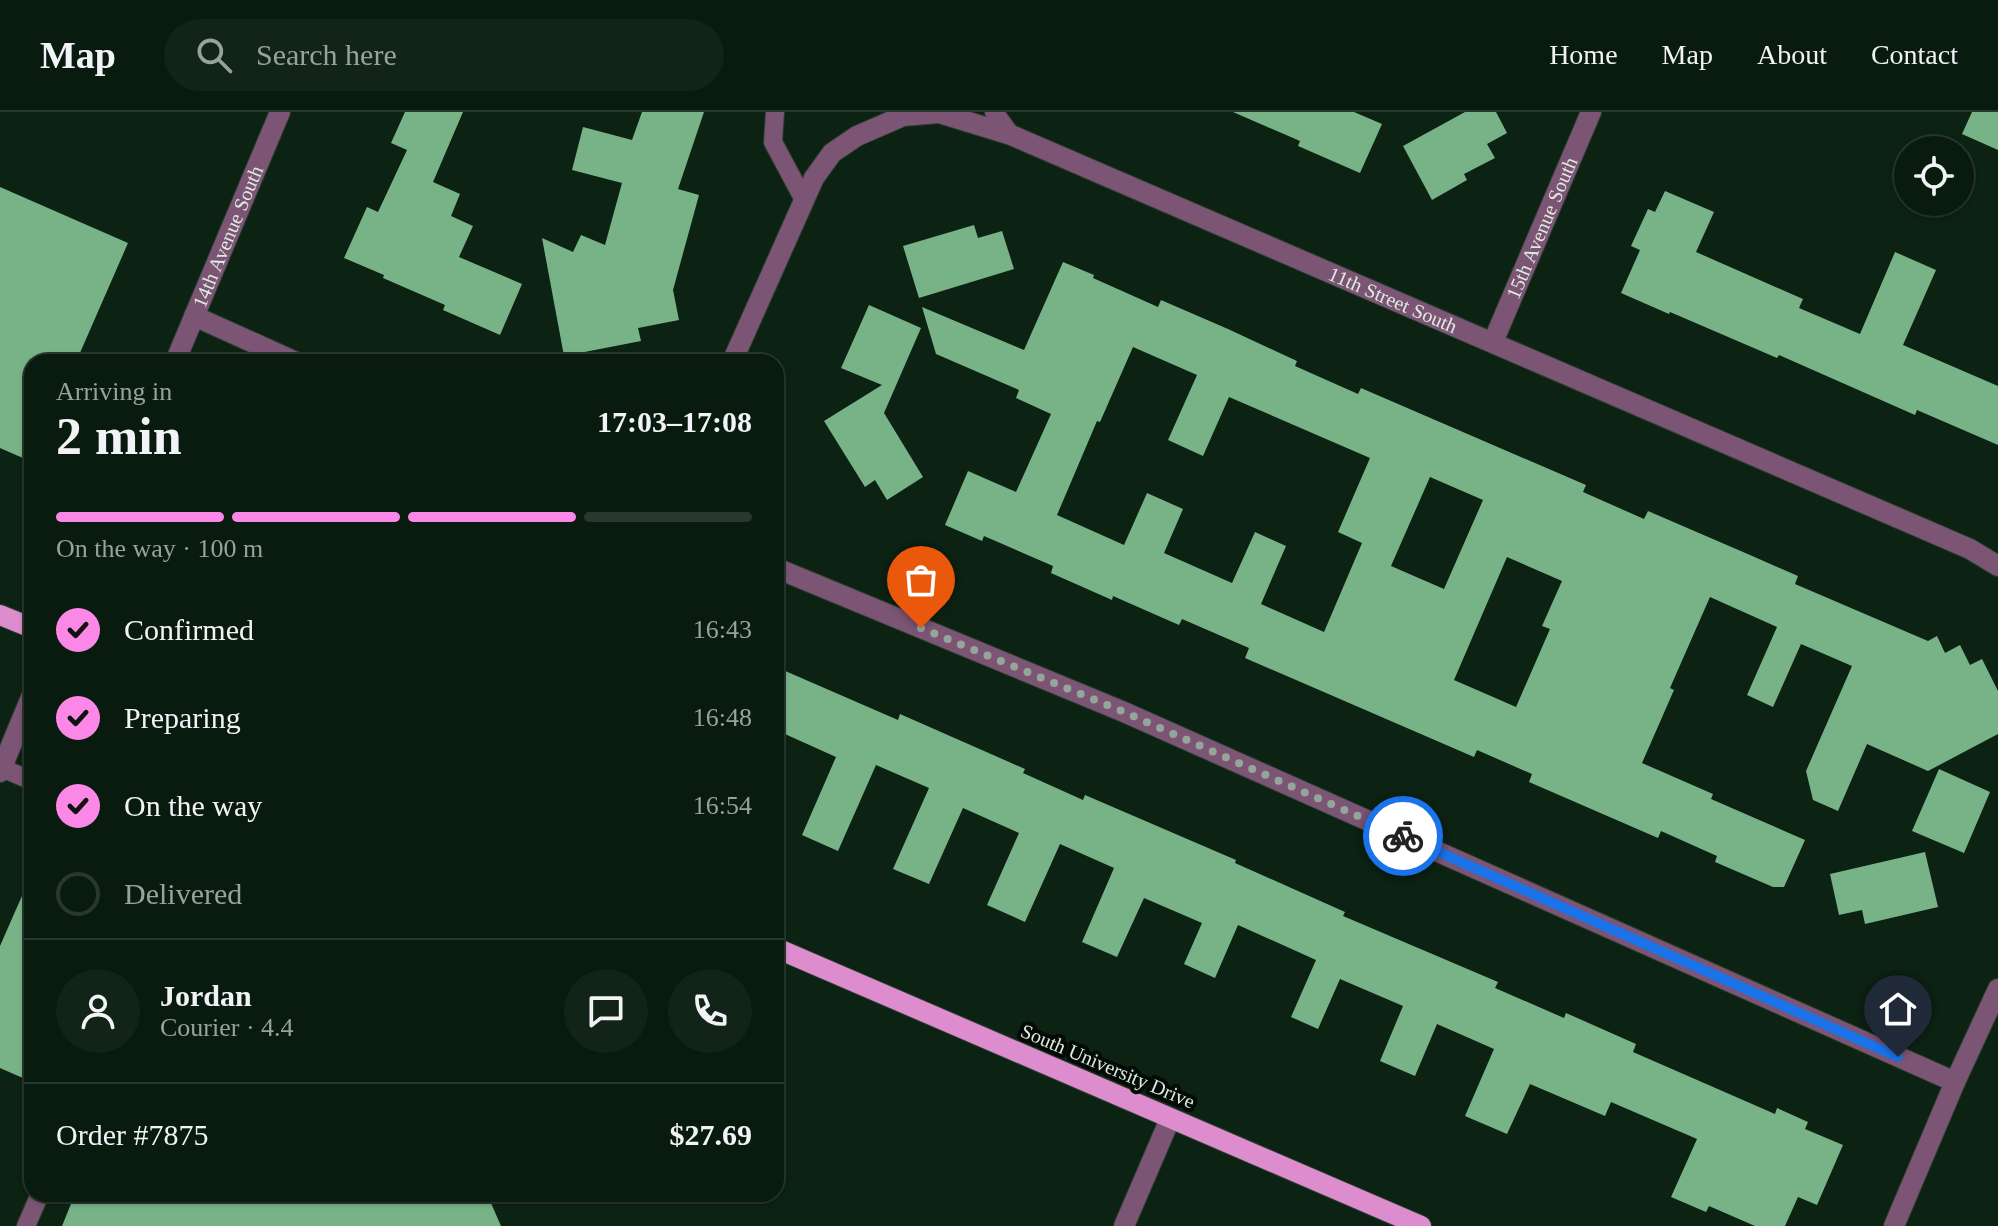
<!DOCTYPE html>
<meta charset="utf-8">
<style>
:root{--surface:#091a0e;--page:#122317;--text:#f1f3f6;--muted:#99a19e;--line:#29382e;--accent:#fb87e6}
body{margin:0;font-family:"Times New Roman",serif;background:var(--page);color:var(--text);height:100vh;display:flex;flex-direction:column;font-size:30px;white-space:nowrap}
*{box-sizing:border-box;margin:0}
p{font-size:26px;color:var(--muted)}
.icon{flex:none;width:44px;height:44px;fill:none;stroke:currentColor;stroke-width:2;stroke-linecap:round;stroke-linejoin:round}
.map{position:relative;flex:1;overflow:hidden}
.panel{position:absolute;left:24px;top:242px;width:760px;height:848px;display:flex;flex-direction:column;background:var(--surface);border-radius:24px;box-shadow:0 2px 6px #0004,0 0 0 2px var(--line)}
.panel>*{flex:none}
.buttons{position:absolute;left:1894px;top:24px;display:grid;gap:16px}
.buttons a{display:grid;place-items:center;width:80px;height:80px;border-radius:50%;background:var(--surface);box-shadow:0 2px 6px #0004,0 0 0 2px var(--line);font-size:40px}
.pin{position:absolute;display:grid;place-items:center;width:68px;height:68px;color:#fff;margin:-82px -34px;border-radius:50% 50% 50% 0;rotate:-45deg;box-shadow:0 0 8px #0007}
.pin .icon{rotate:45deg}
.courier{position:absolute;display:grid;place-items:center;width:80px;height:80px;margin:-40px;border:6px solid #1a73e8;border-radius:50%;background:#fff;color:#222;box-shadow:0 2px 10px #0007}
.headline em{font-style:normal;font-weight:800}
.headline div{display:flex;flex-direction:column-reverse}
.headline{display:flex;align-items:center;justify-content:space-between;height:136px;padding:0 32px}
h1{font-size:52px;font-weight:800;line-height:60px}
.bar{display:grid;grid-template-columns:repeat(4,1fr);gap:12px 8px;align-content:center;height:96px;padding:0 32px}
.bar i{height:10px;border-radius:6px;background:var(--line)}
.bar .active{background:var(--accent)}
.bar p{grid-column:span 4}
.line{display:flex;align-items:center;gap:20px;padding:0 32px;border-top:2px solid var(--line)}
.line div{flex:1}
.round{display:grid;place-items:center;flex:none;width:84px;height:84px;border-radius:42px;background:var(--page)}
ol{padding:0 32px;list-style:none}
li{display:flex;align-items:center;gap:24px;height:88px}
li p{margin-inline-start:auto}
li .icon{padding:8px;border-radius:50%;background:var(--accent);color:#111;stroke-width:4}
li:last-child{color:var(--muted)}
li i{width:44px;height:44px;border:4px solid var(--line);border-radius:50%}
header{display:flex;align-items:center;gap:48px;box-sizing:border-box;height:112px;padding:0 40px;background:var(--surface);border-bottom:2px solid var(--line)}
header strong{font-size:38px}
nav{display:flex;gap:44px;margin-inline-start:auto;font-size:28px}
.search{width:560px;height:72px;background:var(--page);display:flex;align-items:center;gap:20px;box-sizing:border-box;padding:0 28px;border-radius:44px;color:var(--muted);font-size:30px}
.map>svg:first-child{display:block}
.building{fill:#78b387;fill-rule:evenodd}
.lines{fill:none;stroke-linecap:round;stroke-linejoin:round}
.service-casing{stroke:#293e30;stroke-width:20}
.minor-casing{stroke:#293e30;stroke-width:22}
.primary-casing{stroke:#293e30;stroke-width:22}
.service{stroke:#7c5574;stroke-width:18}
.minor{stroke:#7c5574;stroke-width:20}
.primary{stroke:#dd8dcd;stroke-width:20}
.done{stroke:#94a599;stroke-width:8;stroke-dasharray:0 14.4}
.route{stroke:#1a73e8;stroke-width:10}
.labels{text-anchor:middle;stroke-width:8;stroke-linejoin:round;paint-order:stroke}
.street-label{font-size:20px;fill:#deebe1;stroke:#030904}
</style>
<header>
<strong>Map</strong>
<div class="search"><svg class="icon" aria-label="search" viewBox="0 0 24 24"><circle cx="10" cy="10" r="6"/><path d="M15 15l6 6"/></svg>Search here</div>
<nav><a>Home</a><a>Map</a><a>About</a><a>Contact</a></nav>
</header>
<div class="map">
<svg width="1998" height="1114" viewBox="0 0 1998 1114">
<rect width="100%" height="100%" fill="#0c2213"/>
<!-- building -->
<g class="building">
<polygon points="405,0 463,0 433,70 460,82 451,104 473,114 459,145 522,172 500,223 443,198 445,193 383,166 384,163 344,146 367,95 378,100 407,38 391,31"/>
<polygon points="642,0 704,0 678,77 699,83 673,178 679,208 638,216 641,229 564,244 542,126 573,140 581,123 605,133 622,71 572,58 583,15 632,28"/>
<polygon points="1233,0 1354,0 1382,12 1360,61 1298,34 1300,29"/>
<polygon points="1465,0 1496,0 1507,21 1487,32 1495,46 1464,62 1467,68 1432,88 1403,34"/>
<polygon points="1972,0 1998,0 1998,38 1962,22"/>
<polygon points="0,75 128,131 76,250 32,250 32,350 0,336"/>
<polygon points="1665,79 1714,100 1696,140 1803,187 1799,196 1860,222 1895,140 1936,158 1903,233 1998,274 1998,333 1917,298 1915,303 1779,243 1777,246 1670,200 1669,202 1621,181 1640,138 1631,134 1648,97 1655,100"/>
<polygon points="974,113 978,126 1002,119 1014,157 919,186 903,134"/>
<path d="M1063,150l31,13 -1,3 65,29 3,-7 67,29 69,32 -2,5 63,28 3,-6 225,97 -3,7 61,27 4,-8 102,44 48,21 -3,8 133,57 9,-5 8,17 15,-8 10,20 12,-6 16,32v43l-70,37 -61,-27 -29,67 -25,-11 -7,-29 46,-105 -51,-22 -28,63 -26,-12 30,-68 -67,-30 -40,91 4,2 -32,73 71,31 -2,5 94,41 -21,47h-11l-58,-25 2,-6 -56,-25 -3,7 -129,-56 3,-8 -55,-24 -3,7 -229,-99 4,-10 -67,-29 -3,6 -66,-29 -1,4 -61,-27 2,-7 -69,-30 -2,5 -37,-16 23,-54 48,21 35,-78 -35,-16 3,-8 -83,-36 -14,-47 102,43zM1133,235l64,28 -29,65 35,16 26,-59 141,61 -32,74 24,11 -38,89 -63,-28 25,-58 -31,-14 -23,51 -68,-30 19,-44 -36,-16 -23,52 -67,-30 40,-94 3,1zM1430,365l53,23 -39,89 -53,-23zM1507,445l55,24 -20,45 8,3 -34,78 -62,-27z"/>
<polygon points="869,193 921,216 884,301 923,365 887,388 875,368 865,375 824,309 882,273 841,256"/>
<polygon points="776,555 898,608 900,602 1025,657 1023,661 1083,688 1085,683 1236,748 1235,751 1345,800 1343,804 1498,870 1495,876 1564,906 1566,901 1636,932 1633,940 1775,1002 1777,996 1808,1010 1805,1017 1843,1033 1817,1093 1798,1085 1785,1114 1755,1114 1709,1094 1706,1100 1671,1085 1697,1027 1611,990 1605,1004 1530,972 1507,1022 1465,1004 1494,937 1437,912 1415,964 1380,949 1403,894 1340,867 1318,917 1291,905 1316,848 1238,813 1215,866 1184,852 1202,811 1144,786 1117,845 1082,830 1114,756 1060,732 1025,810 987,793 1019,721 963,696 929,772 893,757 929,676 876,653 838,739 802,723 836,645 776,618"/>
<polygon points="1939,657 1990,680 1964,741 1912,719"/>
<polygon points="1925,740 1938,795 1865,812 1862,798 1839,803 1830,762"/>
<polygon points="32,761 32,970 0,956 0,834"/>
<polygon points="75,1082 487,1082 501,1114 62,1114"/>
</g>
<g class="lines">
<!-- service casing -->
<g class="service-casing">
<g id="service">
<polyline points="775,0 773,30 804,88"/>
<polyline points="994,0 1011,23"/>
<polyline points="2,656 32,669"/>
<polyline points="26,1114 40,1082"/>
</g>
</g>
<!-- minor casing -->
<g class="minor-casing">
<g id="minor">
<polyline points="194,204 296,250"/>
<path id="s1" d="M1493,230l98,-230"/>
<path id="s2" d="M175,250l105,-250"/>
<path id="s3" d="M732,250l82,-184 18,-25 25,-17 46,-20 36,-3 72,22 959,414 28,17"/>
<polyline points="776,456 1124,600 1955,970"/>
<polyline points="0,660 32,583"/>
<polyline points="1124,1114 1170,1007"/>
<polyline points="1894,1114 1955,970 1998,877"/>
</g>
</g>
<!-- primary casing -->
<g class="primary-casing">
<g id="primary">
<polyline points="0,503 32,516"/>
<polyline points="776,836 1421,1114"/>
</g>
</g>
<!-- service -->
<use href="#service" class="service"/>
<!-- minor -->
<use href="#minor" class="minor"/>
<!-- primary -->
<use href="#primary" class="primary"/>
</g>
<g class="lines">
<!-- done -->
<polyline class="done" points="921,516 1124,600 1403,724"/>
<!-- route -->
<polyline class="route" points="1403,724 1898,945"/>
</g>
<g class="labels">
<!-- street labels -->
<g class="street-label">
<text dy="7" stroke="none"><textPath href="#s1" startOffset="124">15th Avenue South</textPath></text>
<text dy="7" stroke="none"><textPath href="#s2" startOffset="136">14th Avenue South</textPath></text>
<text dy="7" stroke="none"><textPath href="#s3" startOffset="840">11th Street South</textPath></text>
<text transform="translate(1108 954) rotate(23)" y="7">South University Drive</text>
</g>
</g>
</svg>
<div class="buttons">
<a><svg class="icon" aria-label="locate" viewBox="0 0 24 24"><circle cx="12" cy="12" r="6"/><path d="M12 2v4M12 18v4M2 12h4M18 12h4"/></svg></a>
</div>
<div class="pin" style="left:921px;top:516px;background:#ea580c"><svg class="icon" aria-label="bag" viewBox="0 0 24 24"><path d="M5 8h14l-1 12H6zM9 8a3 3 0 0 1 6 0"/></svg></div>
<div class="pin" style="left:1898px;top:945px;background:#1f2937"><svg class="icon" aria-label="home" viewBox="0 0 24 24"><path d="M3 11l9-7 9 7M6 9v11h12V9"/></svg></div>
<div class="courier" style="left:1403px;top:724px"><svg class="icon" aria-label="bike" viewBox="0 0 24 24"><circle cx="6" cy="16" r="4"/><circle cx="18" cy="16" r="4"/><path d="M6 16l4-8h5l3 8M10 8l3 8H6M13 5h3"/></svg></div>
<section class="panel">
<div class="headline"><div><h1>2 min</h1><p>Arriving in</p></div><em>17:03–17:08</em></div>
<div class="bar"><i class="active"></i><i class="active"></i><i class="active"></i><i></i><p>On the way · 100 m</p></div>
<ol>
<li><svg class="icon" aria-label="check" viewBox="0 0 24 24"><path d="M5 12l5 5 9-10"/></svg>Confirmed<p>16:43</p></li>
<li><svg class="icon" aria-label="check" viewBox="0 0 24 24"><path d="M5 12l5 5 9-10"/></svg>Preparing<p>16:48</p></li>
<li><svg class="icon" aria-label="check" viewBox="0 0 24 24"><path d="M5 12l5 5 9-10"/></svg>On the way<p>16:54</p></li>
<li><i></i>Delivered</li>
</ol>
<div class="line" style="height:144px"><a class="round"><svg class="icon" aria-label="person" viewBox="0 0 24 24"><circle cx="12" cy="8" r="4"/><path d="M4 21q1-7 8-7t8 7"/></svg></a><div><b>Jordan</b><p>Courier · 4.4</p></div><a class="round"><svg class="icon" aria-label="chat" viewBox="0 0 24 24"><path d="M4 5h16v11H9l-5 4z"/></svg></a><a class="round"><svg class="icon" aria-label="phone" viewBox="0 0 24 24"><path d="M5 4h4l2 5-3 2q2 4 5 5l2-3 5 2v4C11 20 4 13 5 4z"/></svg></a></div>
<div class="line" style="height:104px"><div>Order #7875</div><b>$27.69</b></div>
</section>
</div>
